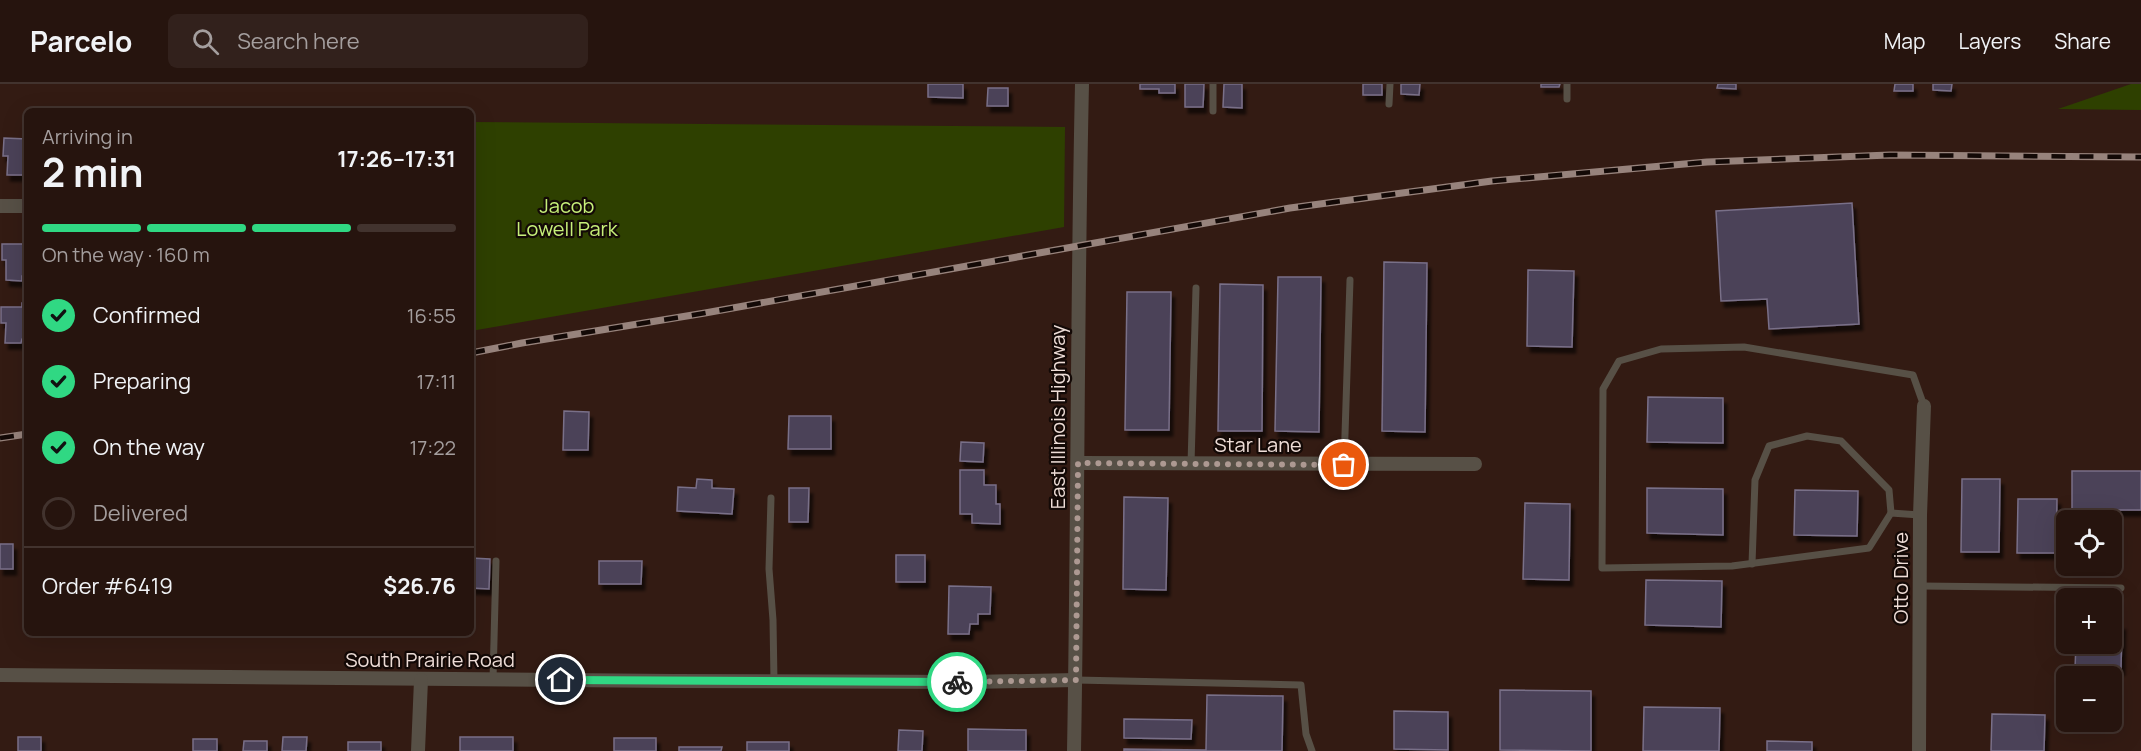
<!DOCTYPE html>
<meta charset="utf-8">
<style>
:root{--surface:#26140e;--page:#32211c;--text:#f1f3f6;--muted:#a49e9e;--line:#42332e;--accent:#30d883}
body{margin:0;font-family:Manrope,sans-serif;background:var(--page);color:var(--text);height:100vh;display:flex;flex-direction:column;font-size:22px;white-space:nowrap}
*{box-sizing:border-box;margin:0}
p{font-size:20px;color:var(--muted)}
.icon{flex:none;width:33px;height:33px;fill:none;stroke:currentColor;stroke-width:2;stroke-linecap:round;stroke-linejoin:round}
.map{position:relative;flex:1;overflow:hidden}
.panel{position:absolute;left:24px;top:24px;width:450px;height:528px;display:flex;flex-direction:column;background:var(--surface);border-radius:9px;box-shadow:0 6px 24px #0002,0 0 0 2px var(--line)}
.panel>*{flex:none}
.controls{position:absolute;left:2056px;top:426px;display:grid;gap:12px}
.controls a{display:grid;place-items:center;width:66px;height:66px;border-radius:9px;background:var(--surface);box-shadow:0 6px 24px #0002,0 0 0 2px var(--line);font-size:30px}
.pin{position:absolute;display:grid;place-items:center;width:51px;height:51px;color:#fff;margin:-26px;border:3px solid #fff;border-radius:50%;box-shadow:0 2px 6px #0007}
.courier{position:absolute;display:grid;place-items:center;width:60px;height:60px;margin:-30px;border:4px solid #30d883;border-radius:50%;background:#fff;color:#222;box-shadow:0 2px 8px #0007}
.head em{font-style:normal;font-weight:700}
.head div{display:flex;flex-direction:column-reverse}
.head{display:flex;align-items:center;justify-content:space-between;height:102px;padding:0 18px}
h1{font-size:39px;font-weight:700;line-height:45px}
.bar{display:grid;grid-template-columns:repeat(4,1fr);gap:9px 6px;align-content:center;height:72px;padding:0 18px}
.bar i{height:8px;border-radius:4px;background:var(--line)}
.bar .on{background:var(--accent)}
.bar p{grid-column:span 4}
.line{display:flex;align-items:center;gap:15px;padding:0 18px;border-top:2px solid var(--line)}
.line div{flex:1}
ol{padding:0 18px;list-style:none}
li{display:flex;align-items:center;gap:18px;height:66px}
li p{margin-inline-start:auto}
li .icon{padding:6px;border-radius:50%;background:var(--accent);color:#111;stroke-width:4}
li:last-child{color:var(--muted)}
li i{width:33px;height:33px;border:3px solid var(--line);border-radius:50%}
header{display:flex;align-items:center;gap:36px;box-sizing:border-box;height:84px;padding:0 30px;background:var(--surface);border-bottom:2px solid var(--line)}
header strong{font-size:28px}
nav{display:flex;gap:33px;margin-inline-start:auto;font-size:21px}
.search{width:420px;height:54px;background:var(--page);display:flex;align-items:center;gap:15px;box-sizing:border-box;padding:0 21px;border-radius:9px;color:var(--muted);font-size:22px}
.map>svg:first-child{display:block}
.green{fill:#2e4000}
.building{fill:#4b4259;stroke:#796f88;stroke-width:1.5;filter:url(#shadow)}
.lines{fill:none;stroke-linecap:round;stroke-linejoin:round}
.service{stroke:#575046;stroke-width:7}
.minor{stroke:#575046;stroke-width:14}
.rail-casing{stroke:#97837c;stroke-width:7}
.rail{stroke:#130906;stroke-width:4.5;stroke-dasharray:14;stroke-linecap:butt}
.done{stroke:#ad9992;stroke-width:6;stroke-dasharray:0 10.8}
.route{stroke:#30d883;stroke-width:8}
.labels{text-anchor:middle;stroke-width:4.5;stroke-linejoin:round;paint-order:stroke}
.park-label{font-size:20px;fill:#c6ef79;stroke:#130906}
.street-label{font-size:20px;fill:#eeddd7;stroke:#130906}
</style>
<header>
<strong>Parcelo</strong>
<div class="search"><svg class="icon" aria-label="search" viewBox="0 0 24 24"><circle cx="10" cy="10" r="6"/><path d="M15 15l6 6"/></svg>Search here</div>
<nav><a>Map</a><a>Layers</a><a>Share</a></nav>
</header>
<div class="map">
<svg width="2141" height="667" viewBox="0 0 2141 667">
<defs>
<filter id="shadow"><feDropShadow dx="3.5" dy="6" stdDeviation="1.5" flood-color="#0009"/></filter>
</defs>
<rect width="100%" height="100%" fill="#331b13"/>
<!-- green -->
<g class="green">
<polygon points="2131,0 2141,0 2141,26 2058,25"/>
<polygon points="471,38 1065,43 1064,143 471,247"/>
</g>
<!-- building -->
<g class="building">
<polygon points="928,0 963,0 963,14 928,13"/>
<polygon points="1140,0 1175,0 1175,9 1159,9 1159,5 1140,5"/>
<polygon points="1185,0 1204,0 1203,23 1185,23"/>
<polygon points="1224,0 1242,0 1242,24 1223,23"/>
<rect x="1363" y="0" width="19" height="11"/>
<polygon points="1401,0 1420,0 1419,11 1401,10"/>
<polygon points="1541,0 1560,0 1559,3 1541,3"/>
<polygon points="1718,0 1736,0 1736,5 1717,4"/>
<polygon points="1895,0 1913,0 1913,7 1894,7"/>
<polygon points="1933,0 1952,0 1951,7 1933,6"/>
<polygon points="988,4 1008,4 1008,22 987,22"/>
<polygon points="4,54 27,55 27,87 23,87 23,91 7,91 8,72 3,72"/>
<polygon points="1852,119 1859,240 1769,245 1767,215 1721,217 1716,127"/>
<polygon points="23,156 27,156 27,192 22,192 22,197 6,196 6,176 2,176 2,160 23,160"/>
<polygon points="1384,178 1427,179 1425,348 1382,347"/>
<polygon points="1528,186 1574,187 1572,263 1527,262"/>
<polygon points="1278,193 1321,193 1319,348 1275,347"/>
<polygon points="1220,200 1263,201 1262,347 1218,347"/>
<polygon points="1127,208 1171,208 1169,346 1125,346"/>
<polygon points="22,219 27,219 27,255 22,255 21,259 5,259 6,239 1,239 1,223 22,223"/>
<polygon points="1648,313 1723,314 1723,359 1647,358"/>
<polygon points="564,327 589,328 588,366 563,366"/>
<polygon points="789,332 831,332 831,365 788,365"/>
<polygon points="961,358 984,359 983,378 960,377"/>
<polygon points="960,386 984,386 984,401 996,401 996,420 1000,420 1000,440 972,439 972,430 960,430"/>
<rect x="2072" y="387" width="69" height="39"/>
<polygon points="697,395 712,396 712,404 734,405 732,430 677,427 678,403 696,404"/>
<polygon points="1962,395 2000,395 1999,468 1961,468"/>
<polygon points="789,404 809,404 808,438 789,438"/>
<polygon points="1647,404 1723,405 1723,451 1647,449"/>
<polygon points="1795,406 1858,407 1857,452 1794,451"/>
<polygon points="1124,413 1168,414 1166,506 1123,505"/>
<polygon points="2018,415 2057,415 2056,469 2017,469"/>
<polygon points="1525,419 1570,420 1569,496 1523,495"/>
<rect x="0" y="460" width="13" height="25"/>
<rect x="896" y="471" width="29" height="27"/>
<polygon points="471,474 490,475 489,505 471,504"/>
<polygon points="599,477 642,477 641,500 599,500"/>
<polygon points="1646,496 1722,497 1721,543 1645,541"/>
<polygon points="949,502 991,503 990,530 978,530 978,540 970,540 969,550 948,550"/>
<polygon points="2112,540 2122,540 2121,585 2075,584 2076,560 2112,560"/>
<polygon points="1500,606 1591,607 1591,667 1500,666"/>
<polygon points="1207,611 1283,612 1282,667 1124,667 1124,665 1206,666"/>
<polygon points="1644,623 1720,624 1719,667 1643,667"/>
<polygon points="1394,627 1448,628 1448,666 1394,665"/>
<polygon points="1992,630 2045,631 2044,667 1991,667"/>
<polygon points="1124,635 1192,636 1191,655 1124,654"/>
<polygon points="968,645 1026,646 1026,667 968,667"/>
<polygon points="899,646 923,647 922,667 898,667"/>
<rect x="18" y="653" width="23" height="14"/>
<polygon points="283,653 307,653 306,667 282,667"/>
<rect x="460" y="653" width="53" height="14"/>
<rect x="614" y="654" width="42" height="13"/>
<rect x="193" y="655" width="24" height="12"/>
<polygon points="244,657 267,657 267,667 243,667"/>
<polygon points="1767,657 1812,658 1812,667 1767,667"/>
<rect x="348" y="658" width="33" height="9"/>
<rect x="747" y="658" width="42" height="9"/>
<polygon points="679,663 722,663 721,667 679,667"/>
</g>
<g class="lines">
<!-- service -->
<g class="service">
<polyline points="1567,15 1567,0"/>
<polyline points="1389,20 1390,0"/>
<polyline points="1213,27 1213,0"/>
<polyline points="1191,380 1196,204"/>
<polyline points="1344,381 1350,196"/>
<polyline points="771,414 769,485 773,536 774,597"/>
<polyline points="1920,431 1891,429 1869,464 1732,482 1602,484 1603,305 1619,277 1661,265 1744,263 1913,291 1924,322"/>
<polyline points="1752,480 1755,396 1769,362 1807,352 1841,357 1889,406 1891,429"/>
<polyline points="1921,502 2121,504"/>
<polyline points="493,596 496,477"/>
<polyline points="1076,596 1301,601 1306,650 1312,667"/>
</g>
<!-- minor -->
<g class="minor">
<polyline points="0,122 27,122"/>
<polyline points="1078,379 1475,380"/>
<polyline points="0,591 674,597 971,598 1076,596"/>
<polyline points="418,667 421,596"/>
<path d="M1074,667c4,-222 3,-445 8,-667"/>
<polyline points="1919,667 1920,431 1924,322"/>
</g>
<!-- rail casing -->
<g class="rail-casing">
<g id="rail">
<polyline points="471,269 522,259 705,229 1290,124 1492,97 1707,78 1890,71 2141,73"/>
<polyline points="0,354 27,350"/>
</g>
</g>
<!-- rail -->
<use href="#rail" class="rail"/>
</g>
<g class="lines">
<!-- done -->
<polyline class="done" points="957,598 1076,596 1078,379 1344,381"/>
<!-- route -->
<polyline class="route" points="561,596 957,598"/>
</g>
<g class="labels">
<!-- park labels -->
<g class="park-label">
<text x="567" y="129">Jacob<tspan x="567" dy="23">Lowell Park</tspan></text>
</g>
<!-- street labels -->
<g class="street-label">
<text transform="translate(1058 333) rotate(-90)" y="7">East Illinois Highway</text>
<text x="1258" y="368">Star Lane</text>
<text transform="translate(1901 494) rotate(-90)" y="7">Otto Drive</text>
<text x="430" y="583">South Prairie Road</text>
</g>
</g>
</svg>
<div class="controls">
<a><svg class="icon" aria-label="locate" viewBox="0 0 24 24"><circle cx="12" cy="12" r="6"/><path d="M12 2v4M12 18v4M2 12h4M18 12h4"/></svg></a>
<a>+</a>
<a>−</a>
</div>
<div class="pin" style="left:1344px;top:381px;background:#ea580c"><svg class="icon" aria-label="bag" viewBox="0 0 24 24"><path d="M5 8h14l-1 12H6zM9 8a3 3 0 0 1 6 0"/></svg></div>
<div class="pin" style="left:561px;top:596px;background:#1f2937"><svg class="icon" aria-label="home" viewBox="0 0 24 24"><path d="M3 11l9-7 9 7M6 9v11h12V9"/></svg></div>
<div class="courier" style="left:957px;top:598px"><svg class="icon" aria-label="bike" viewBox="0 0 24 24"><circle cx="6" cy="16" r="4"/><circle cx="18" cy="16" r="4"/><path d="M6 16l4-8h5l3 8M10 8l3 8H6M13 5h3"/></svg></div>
<section class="panel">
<div class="head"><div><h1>2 min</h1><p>Arriving in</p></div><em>17:26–17:31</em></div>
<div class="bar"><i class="on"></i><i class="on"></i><i class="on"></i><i></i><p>On the way · 160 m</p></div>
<ol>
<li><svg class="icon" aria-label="check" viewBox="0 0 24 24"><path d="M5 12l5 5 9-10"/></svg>Confirmed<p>16:55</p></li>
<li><svg class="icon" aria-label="check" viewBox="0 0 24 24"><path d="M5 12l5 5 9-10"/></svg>Preparing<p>17:11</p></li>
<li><svg class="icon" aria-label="check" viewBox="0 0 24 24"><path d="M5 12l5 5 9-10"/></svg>On the way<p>17:22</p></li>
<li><i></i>Delivered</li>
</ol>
<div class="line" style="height:78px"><div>Order #6419</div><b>$26.76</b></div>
</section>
</div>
